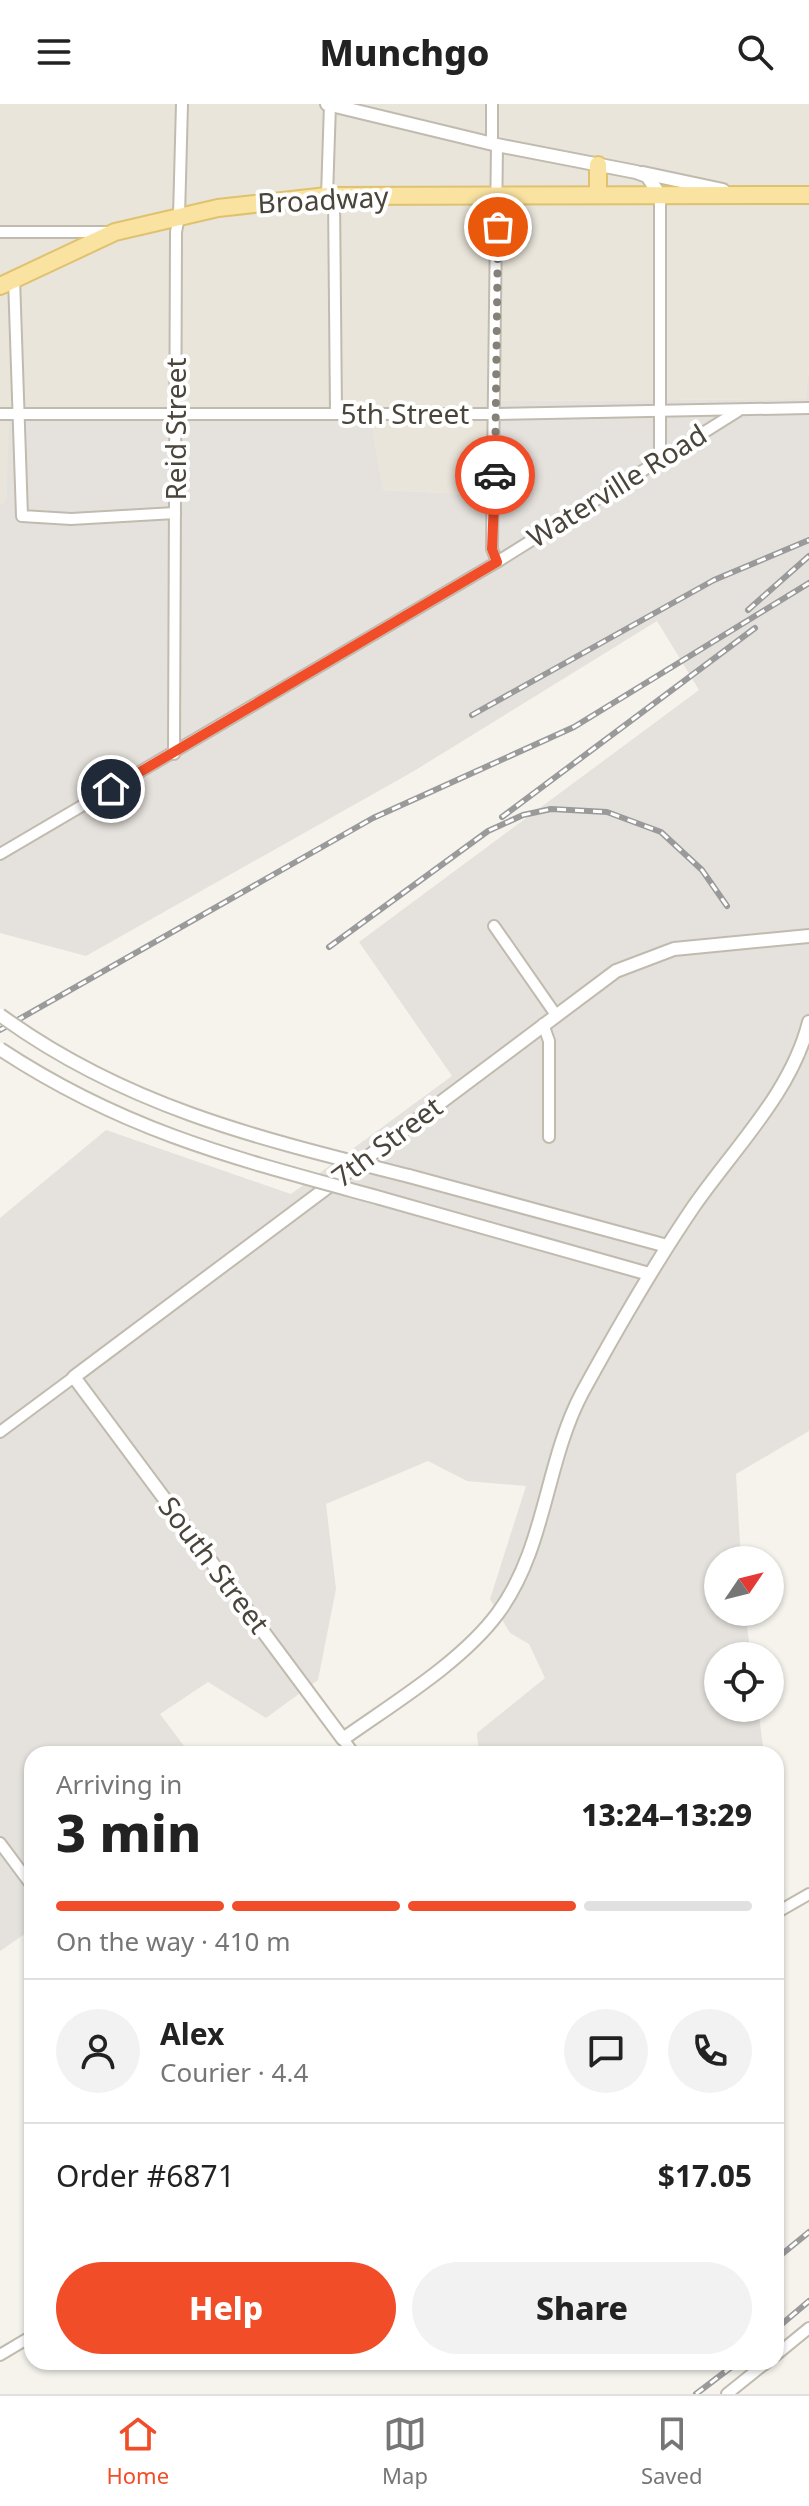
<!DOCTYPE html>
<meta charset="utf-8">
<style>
:root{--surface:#fff;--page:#f2f2f2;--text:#222;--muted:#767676;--line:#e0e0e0;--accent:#f04d28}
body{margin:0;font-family:"Noto Sans",sans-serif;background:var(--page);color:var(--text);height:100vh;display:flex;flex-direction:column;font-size:30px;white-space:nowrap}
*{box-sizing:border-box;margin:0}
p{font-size:26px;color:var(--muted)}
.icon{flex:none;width:44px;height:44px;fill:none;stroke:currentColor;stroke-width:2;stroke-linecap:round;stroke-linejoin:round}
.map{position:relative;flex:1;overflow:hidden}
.side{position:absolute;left:24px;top:1642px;width:760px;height:624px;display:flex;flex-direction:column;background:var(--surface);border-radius:24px;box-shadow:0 2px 6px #0004}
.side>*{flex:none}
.needle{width:52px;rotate:55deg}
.tools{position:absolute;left:704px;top:1442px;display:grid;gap:16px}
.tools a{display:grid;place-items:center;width:80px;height:80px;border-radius:50%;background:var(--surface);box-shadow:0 2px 6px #0004;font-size:40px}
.pin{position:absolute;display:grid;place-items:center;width:68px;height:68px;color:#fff;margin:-34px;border:4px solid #fff;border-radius:50%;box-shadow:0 2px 8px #0007}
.courier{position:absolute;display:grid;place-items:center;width:80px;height:80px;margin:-40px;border:6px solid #f04d28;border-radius:50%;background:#fff;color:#222;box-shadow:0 2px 10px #0007}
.head em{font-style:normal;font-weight:800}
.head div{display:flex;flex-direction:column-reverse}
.head{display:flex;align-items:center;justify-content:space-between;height:136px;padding:0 32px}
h1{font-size:52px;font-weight:800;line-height:60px}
.bar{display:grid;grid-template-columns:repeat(4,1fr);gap:12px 8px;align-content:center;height:96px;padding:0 32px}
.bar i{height:10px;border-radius:6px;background:var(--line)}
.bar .current{background:var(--accent)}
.bar p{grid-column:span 4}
.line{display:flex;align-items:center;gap:20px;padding:0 32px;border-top:2px solid var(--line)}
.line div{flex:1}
.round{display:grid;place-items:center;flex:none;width:84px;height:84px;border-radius:42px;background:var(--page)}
.button{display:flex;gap:16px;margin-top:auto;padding:16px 32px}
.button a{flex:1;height:92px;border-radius:48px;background:var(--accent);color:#fff;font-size:32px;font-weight:800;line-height:92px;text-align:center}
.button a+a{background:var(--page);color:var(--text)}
header{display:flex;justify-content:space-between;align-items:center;height:104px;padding:0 32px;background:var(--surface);font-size:36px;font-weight:800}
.dock{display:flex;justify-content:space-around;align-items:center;height:112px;border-top:2px solid var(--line);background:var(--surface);font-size:22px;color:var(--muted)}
.dock a{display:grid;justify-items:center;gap:4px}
.dock .current{color:var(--accent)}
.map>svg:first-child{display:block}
.residential{fill:#e9e5da}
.industrial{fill:#e5e2dd}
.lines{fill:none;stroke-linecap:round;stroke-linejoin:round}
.minor-casing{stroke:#c1bbaf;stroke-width:14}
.tertiary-casing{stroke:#c1bbaf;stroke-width:16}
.primary-casing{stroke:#dfc270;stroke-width:20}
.minor{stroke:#fff;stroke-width:10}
.tertiary{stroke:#fff;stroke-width:12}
.primary{stroke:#fae3a0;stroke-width:16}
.rail-casing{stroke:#9a9a9a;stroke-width:6}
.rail{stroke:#fff;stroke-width:3;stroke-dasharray:9;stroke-linecap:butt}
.tertiary-bridge-casing{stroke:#c1bbaf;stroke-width:16;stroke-linecap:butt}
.tertiary-bridge{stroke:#fff;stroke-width:12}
.done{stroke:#868178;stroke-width:8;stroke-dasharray:0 14.4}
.route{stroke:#f04d28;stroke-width:10}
.labels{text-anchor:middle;stroke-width:8;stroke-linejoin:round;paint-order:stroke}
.street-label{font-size:28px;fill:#4a443a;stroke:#fff}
</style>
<header><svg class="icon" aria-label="menu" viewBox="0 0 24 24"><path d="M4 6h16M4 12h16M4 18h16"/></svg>Munchgo<svg class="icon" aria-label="search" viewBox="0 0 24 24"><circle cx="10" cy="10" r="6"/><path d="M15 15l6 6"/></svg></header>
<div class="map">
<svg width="809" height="2290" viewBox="0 0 809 2290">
<rect width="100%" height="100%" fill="#f5f3ec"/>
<!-- residential -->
<polygon class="residential" points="0,0 809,0 809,268 805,295 489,297 487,391 383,386 371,315 10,317 6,397 0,401"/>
<!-- industrial -->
<polygon class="industrial" points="809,268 809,1327 736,1370 741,1456 718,1456 718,1508 745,1508 751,1552 718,1552 718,1604 758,1604 764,1650 479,1650 477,1629 545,1574 529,1540 510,1529 490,1495 526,1382 467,1377 428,1357 326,1400 336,1485 318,1576 266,1614 208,1578 160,1610 190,1650 32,1650 32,1825 0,1847 0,1114 106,1026 291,1090 452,972 359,838 699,586 657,517 414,667 86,852 0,829 0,401 6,397 9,317 371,315 383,386 487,391 489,297 805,295"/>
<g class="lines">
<!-- minor casing -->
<g class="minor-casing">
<g id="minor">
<polyline points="492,40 492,0"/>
<polyline points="497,41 492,445 497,458"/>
<polyline points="660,91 660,354"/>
<polyline points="327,92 330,0"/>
<polyline points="334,92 336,310"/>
<polyline points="0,128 109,128"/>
<polyline points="14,174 22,412 71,415 175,409"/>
<polyline points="0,310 496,310 809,304"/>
<polyline points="174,650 176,128 179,112 182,0"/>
<polyline points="0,750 497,458 738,307"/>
<polyline points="494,822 556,911"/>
<polyline points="543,920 549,937 549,1033"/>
<polyline points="0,1328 74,1273"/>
<polyline points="343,1635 354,1650"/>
<polyline points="0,1739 32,1782"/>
<polyline points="776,1809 809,1790"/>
<polyline points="0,2251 32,2232"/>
<polyline points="776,2251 809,2224"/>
<polyline points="727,2290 767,2258"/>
</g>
</g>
<!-- tertiary casing -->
<g class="tertiary-casing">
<g id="tertiary">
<polyline points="327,0 497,41 636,68 647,72 660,91"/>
<polyline points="643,69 723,86"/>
<path d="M809,832l-135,13 -58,22 -542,406 269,362c49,-35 119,-77 155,-126 48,-65 47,-150 84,-220 35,-64 71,-127 112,-187 41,-59 97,-113 115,-184"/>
<polyline points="409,1072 667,1142"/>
<polyline points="380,1094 649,1170"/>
</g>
</g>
<!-- primary casing -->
<g class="primary-casing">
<g id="primary">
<polyline points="598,91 598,61"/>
<polyline points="0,182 115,128 218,104 327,92 809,91"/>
</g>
</g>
<!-- minor -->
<use href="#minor" class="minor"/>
<!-- tertiary -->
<use href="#tertiary" class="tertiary"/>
<!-- primary -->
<use href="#primary" class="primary"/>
<!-- rail casing -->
<g class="rail-casing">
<g id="rail">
<polyline points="748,506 809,452"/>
<polyline points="472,611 714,476 809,436"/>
<polyline points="502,713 755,524"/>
<polyline points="329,843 488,727 523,711 551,705 607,708 661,728 702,766 727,802"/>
<polyline points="0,926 373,714 574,623 809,479"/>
<polyline points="776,2155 809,2128"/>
<polyline points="776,2225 809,2197"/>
<polyline points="696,2290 738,2258"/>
</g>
</g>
<!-- rail -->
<use href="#rail" class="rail"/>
<!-- tertiary-bridge casing -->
<g class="tertiary-bridge-casing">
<g id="tertiary-bridge">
<path d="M0,911c126,92 261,124 409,161"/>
<path d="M0,945c126,83 237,110 380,149"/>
</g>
</g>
<!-- tertiary-bridge -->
<use href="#tertiary-bridge" class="tertiary-bridge"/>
</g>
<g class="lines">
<!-- done -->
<polyline class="done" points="495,371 498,123"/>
<!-- route -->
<polyline class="route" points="111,685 497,458 492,445 495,371"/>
</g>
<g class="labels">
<!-- street labels -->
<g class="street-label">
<text transform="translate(323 96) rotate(-3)" y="10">Broadway</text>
<text x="405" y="320">5th Street</text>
<text transform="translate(176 325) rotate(-90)" y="10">Reid Street</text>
<text transform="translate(617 382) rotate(-32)" y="10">Waterville Road</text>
<text transform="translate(387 1038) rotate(-37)" y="10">7th Street</text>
<text transform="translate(214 1461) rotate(53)" y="10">South Street</text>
</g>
</g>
</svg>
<div class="tools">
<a><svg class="needle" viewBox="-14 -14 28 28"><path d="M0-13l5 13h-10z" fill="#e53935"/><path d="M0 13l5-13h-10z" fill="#767676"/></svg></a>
<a><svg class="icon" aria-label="locate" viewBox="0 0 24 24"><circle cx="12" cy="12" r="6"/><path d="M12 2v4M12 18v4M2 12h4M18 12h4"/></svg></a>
</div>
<div class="pin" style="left:498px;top:123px;background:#ea580c"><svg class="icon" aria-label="bag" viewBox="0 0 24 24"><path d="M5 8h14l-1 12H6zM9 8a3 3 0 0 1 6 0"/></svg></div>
<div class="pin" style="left:111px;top:685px;background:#1f2937"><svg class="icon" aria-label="home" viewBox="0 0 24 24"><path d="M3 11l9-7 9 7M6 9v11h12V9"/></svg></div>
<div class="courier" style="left:495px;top:371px"><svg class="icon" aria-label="car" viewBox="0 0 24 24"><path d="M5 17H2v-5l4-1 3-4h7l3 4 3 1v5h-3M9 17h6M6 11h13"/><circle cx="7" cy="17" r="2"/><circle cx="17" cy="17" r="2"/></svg></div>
<section class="side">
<div class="head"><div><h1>3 min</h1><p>Arriving in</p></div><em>13:24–13:29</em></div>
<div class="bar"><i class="current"></i><i class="current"></i><i class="current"></i><i></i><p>On the way · 410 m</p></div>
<div class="line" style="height:144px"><a class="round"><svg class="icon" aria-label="person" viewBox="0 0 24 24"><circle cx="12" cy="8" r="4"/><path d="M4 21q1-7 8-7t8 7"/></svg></a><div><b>Alex</b><p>Courier · 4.4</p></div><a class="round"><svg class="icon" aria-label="chat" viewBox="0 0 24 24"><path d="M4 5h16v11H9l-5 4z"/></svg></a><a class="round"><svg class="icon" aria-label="phone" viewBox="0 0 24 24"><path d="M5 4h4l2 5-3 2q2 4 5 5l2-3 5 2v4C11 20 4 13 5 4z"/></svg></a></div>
<div class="line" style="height:104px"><div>Order #6871</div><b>$17.05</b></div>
<div class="button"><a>Help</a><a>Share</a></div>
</section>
</div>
<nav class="dock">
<a class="current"><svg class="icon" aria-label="home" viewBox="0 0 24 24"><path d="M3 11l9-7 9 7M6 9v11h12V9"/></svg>Home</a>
<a><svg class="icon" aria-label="map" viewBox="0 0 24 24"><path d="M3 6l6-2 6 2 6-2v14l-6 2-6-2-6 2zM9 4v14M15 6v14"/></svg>Map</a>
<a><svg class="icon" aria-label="saved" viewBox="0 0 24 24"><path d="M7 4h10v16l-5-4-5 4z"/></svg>Saved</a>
</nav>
